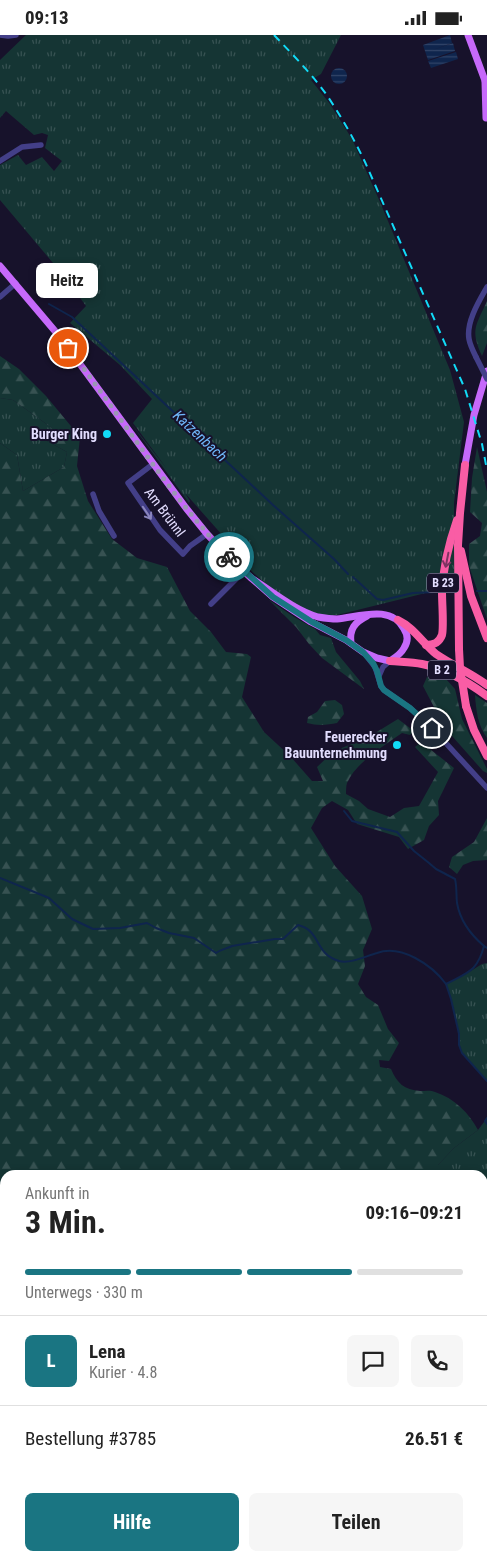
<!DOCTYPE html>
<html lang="de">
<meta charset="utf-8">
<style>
:root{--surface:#fff;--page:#f6f6f6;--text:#222;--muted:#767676;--line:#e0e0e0;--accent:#1a7582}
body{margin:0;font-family:"Roboto Condensed",sans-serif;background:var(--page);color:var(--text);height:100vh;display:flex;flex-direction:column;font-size:19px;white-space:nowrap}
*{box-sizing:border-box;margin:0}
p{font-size:16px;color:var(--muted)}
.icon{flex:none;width:28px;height:28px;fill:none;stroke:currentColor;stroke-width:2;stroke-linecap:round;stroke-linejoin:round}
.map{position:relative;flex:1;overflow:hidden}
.side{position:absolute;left:0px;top:1135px;width:488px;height:391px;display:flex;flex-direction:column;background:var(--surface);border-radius:15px 15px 0 0;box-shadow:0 2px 8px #0003}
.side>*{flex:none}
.pin{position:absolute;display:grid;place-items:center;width:42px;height:42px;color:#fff;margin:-21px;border:2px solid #fff;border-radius:50%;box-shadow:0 1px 5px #0007}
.courier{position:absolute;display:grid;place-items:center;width:50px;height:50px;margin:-25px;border:4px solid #1a7582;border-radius:50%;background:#fff;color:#222;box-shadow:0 1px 6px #0007}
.bubble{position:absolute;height:35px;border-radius:8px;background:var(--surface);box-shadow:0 2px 8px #0003;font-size:16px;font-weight:700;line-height:35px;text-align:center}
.head em{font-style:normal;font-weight:700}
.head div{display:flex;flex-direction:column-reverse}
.head{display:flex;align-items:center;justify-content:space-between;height:85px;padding:0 25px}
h1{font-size:32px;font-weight:700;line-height:38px}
.bar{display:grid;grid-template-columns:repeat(4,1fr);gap:8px 5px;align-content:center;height:60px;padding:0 25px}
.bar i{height:6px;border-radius:4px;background:var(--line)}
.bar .selected{background:var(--accent)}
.bar p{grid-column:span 4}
.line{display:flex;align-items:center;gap:12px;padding:0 25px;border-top:1px solid var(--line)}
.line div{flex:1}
.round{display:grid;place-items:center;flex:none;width:52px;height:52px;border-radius:8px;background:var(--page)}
.cta{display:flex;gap:10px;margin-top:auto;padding:10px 25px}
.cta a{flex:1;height:58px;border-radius:8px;background:var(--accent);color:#fff;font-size:20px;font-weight:700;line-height:58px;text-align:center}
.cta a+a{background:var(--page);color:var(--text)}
.status{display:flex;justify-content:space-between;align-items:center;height:35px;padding:0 25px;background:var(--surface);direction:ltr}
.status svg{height:14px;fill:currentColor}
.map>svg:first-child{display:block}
.grass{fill:url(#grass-tufts)}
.forest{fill:url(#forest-firs)}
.water{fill:url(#water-rules)}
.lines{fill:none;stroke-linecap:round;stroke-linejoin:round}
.stream{stroke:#0f254d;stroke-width:2}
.minor{stroke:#433f88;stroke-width:5.5}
.major{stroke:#c669fa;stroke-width:7}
.highway{stroke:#f95da5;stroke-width:8}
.rail{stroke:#11dbf7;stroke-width:2;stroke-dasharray:8 6;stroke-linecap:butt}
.minor-bridge{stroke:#433f88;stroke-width:5.5}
.highway-bridge{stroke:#f95da5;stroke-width:8}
.oneway{stroke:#8b86bd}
.oneway2{stroke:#7d3462}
.done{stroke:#9b96b4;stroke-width:5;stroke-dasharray:0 9}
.route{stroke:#1a7582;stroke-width:6}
.poi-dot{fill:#11dbf7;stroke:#17122b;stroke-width:2}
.labels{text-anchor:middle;stroke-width:4;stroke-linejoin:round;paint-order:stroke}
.shield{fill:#17122b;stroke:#a5a0bf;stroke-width:1}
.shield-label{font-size:12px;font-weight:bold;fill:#e2ddfe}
.poi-label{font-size:14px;font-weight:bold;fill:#e2ddfe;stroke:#17122b;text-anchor:end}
.street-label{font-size:14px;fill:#e2ddfe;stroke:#17122b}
.water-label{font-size:15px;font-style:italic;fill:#6fb7fa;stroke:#17122b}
</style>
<div class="status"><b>09:13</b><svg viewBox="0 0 49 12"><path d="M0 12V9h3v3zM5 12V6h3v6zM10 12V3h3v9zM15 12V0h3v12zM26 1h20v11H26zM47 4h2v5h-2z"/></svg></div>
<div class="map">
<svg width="487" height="1526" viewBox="0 0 487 1526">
<defs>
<pattern id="grass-tufts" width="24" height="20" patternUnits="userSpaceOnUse" patternTransform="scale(1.25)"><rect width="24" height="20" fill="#153534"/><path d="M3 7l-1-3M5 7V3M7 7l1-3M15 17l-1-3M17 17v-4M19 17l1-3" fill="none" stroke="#375252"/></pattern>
<pattern id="forest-firs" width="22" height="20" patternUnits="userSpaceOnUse" patternTransform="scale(1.25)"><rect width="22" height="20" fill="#153534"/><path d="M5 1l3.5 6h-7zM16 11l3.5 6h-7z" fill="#375252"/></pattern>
<pattern id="water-rules" width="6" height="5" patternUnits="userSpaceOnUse" patternTransform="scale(1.25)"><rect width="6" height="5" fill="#0f254d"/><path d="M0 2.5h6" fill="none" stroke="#324468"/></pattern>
</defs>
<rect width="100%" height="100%" fill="#17122b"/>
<!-- grass -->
<g class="grass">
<path d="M26,0h315l-20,39 -10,6 19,24 22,35 28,63 70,168 14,52 -10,81v35l8,46 -125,31c-36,6 -82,-39 -103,-62l2,-1 11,11 -62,-70 5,8 -1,2 -59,-81 37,47 -34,-46 19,-24 -32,-34 -50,-42 16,-17 -22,-30 -64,-76v-35l18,-10 8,10 16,-8 12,14 8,-10 -17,-13 3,-13 -6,-2 -8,2 -28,-24 -6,7v-58z"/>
<polygon points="0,363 13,365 52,393 47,406 67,417 64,432 23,456 17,420 0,408"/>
<polygon points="487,928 487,1046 462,1018 459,1010 459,999 451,964 446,949 466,939 482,929"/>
<polygon points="487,1083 487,1222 483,1221 482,1140 445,1140 437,1131 454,1113 478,1095"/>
</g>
<!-- forest -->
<g class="forest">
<path d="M487,266v42l-5,13c-12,-27 -6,-30 5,-55z"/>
<path d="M0,321l19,13 27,27 34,41 -3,29 11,35 24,38 25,19 30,9 23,44 21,21 15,20 21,2 4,3 -9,40 22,35 26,24 22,25h11l-6,-14 17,-16 33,-13 31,-19 16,12 -4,4 -8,-2c-18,13 -46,29 -55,50 -1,3 -1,8 -1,11l13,7 9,8 22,8 14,-9 15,-2 19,-34 -23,-25 6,-5 33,26 -16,33 1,14 -10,11 -5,14 -16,9 -9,-12 -42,-13 -9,-14 -16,-9 -10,7 -11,20 24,38 27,30 10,33 -9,21 2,16 -7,18 8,13 12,8 10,24 11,14 -10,18 -10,-1 1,7 11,2c6,14 13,21 29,22 5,0 11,-1 15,1 19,6 34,21 43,38l-24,18 -16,17 7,10h-440v381h477l1,-261 1,3 3,-2v265h-487v-1118l17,12 6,36 41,-24 3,-15 -20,-11 5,-13 -39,-28 -13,-2z"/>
<polygon points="477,412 487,457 487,584 469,531 469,509 480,501 482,488 470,477 472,443"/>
<polygon points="269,565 294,582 315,594 320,600 331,603 336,617 360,646 364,654 322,623 309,609 296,592"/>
<polygon points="434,641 445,643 455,654 462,684 487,734 487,738 483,736 445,693 423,651 427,642"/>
<path d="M475,660l12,8v35c-9,-12 -11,-28 -12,-43z"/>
<path d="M335,665l7,5 2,9 -7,9c-10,2 -19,3 -30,0l1,-6 9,-5 8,-11z"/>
<polygon points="487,783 487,825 473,826 463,830 457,839 449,832 452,822 474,807"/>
</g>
<!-- water -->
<g class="water">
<polygon points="450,0 452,8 430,16 453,8 455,16 428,25 423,10"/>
<polygon points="456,17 458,24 431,33 428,26"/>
<circle cx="339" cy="41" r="8"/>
</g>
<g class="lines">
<!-- stream -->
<g class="stream">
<polyline points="49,269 72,282 273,470 334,524 348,539"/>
<polyline points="353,542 377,564 383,565 413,558 436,557"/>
<polyline points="477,556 487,556"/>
<path d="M344,776l8,10 45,11 17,19 15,12 7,6 19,10c2,8 1,15 2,24 3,17 14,32 27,43"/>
<path d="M0,843l49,20 23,21 21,10 27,-1 27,-5 9,5 13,5 25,5 22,15c6,-4 10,-4 16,-7l43,-7h8l15,-14c24,6 15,28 41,36 12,3 27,-5 38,-8 24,-9 55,12 69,31"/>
<path d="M487,913l-3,-2c-7,26 -16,26 -38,38l5,15 8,35v11l3,8 25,28"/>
<polyline points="487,1083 485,1086 487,1089"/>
<polyline points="482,1251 487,1247"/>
</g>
<!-- minor -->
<g class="minor">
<polyline points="0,0 8,1 16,0"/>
<polyline points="0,126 22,112 41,110"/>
<polyline points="0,262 16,248"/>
<path d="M476,322c-3,-6 -6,-12 -7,-18 -3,-17 10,-38 18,-52"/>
<polyline points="153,429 128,448 160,495 183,519 190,511 207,499"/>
<polyline points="93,459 99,476 114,501"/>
<polyline points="211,569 244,536"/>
<polyline points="365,619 375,632 381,651 384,655 410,673 432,693 487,753"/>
<polyline points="379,641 383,632 390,626"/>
</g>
<!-- major -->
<g class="major">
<polyline points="468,0 487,51"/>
<polyline points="485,47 486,83"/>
<path d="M0,231l60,71 126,171 21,26 27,29 39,34 38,25 35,18 17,12 14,6 13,3c6,-4 11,-7 14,-13 4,-6 4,-13 0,-19 -13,-25 -45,-12 -67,-10 -6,0 -13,-1 -19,-2 -24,-7 -46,-26 -67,-39"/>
<polyline points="465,430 474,380 487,336"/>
<path d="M351,608c-2,-14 4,-21 16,-27"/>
</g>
<!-- highway -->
<g class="highway">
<polyline points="461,516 471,561 487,603"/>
<path d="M398,585c15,7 25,23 38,34 16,11 35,19 51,31"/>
<path d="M426,610c8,0 13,-2 16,-10 2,-9 0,-31 0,-43 1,-24 7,-49 15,-72"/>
<polyline points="459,614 458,510 460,478 465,430"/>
<path d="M390,626c11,1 22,1 32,3 24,5 46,18 65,32"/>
<polyline points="466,671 474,695 487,721"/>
</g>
<!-- rail -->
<path class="rail" d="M274,0c18,19 37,38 52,59 15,22 28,45 39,68l100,227 17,55 5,26"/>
<!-- minor-bridge -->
<polyline class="minor-bridge" points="476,322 487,344"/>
<!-- highway-bridge -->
<polyline class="highway-bridge" points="459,614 460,633 466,671"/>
</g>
<!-- one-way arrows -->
<defs><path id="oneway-shaft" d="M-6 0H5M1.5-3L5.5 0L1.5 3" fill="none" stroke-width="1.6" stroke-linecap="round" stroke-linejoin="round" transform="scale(1.25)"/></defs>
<use class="oneway" href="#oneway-shaft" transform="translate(147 478) rotate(56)"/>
<use class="oneway2" href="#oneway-shaft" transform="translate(447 525) rotate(101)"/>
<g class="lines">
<!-- done -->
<path class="done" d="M68,313c54,69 100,146 161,209"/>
<!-- route -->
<polyline class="route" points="229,522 273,562 312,587 346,605 363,617 373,628 377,636 381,651 384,655 410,673 432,693"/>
</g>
<!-- markers -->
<g class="poi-dot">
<circle cx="107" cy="399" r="5"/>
<circle cx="397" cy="710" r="5"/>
</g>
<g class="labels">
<!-- shield labels -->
<g class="shield">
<rect x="427" y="538.5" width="32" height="19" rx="4"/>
<rect x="428" y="625.5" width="28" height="19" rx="4"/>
</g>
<g class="shield-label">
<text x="443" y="552">B 23</text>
<text x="442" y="639">B 2</text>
</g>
<!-- poi labels -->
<g class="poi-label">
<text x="97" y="404">Burger King</text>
<text x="387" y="707">Feuerecker<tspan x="387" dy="16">Bauunternehmung</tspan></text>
</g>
<!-- street labels -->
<g class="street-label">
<text transform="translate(165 477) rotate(53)" y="5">Am Brünnl</text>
</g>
<!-- water labels -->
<g class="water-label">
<text transform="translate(200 401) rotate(43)" y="5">Katzenbach</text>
</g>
</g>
</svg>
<div class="pin" style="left:68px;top:313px;background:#ea580c"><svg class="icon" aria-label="bag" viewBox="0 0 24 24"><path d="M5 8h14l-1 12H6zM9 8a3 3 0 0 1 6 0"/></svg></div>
<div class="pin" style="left:432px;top:693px;background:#1f2937"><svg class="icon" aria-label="home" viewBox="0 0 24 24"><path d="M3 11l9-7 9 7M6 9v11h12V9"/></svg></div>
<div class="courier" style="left:229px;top:522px"><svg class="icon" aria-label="bike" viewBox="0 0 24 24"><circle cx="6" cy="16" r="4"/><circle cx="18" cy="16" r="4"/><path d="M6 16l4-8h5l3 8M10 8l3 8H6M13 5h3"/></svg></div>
<div class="bubble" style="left:36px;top:228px;width:62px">Heitz</div>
<section class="side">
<div class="head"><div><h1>3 Min.</h1><p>Ankunft in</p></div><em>09:16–09:21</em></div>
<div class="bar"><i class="selected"></i><i class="selected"></i><i class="selected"></i><i></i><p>Unterwegs · 330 m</p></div>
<div class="line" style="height:90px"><b class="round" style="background:var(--accent);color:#fff">L</b><div><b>Lena</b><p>Kurier · 4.8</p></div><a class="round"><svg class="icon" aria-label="chat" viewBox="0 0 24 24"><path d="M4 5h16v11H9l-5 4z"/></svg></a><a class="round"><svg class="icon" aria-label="phone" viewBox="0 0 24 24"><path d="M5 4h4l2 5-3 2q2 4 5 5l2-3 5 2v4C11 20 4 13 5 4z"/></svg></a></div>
<div class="line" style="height:65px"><div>Bestellung #3785</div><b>26.51 €</b></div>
<div class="cta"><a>Hilfe</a><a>Teilen</a></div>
</section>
</div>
